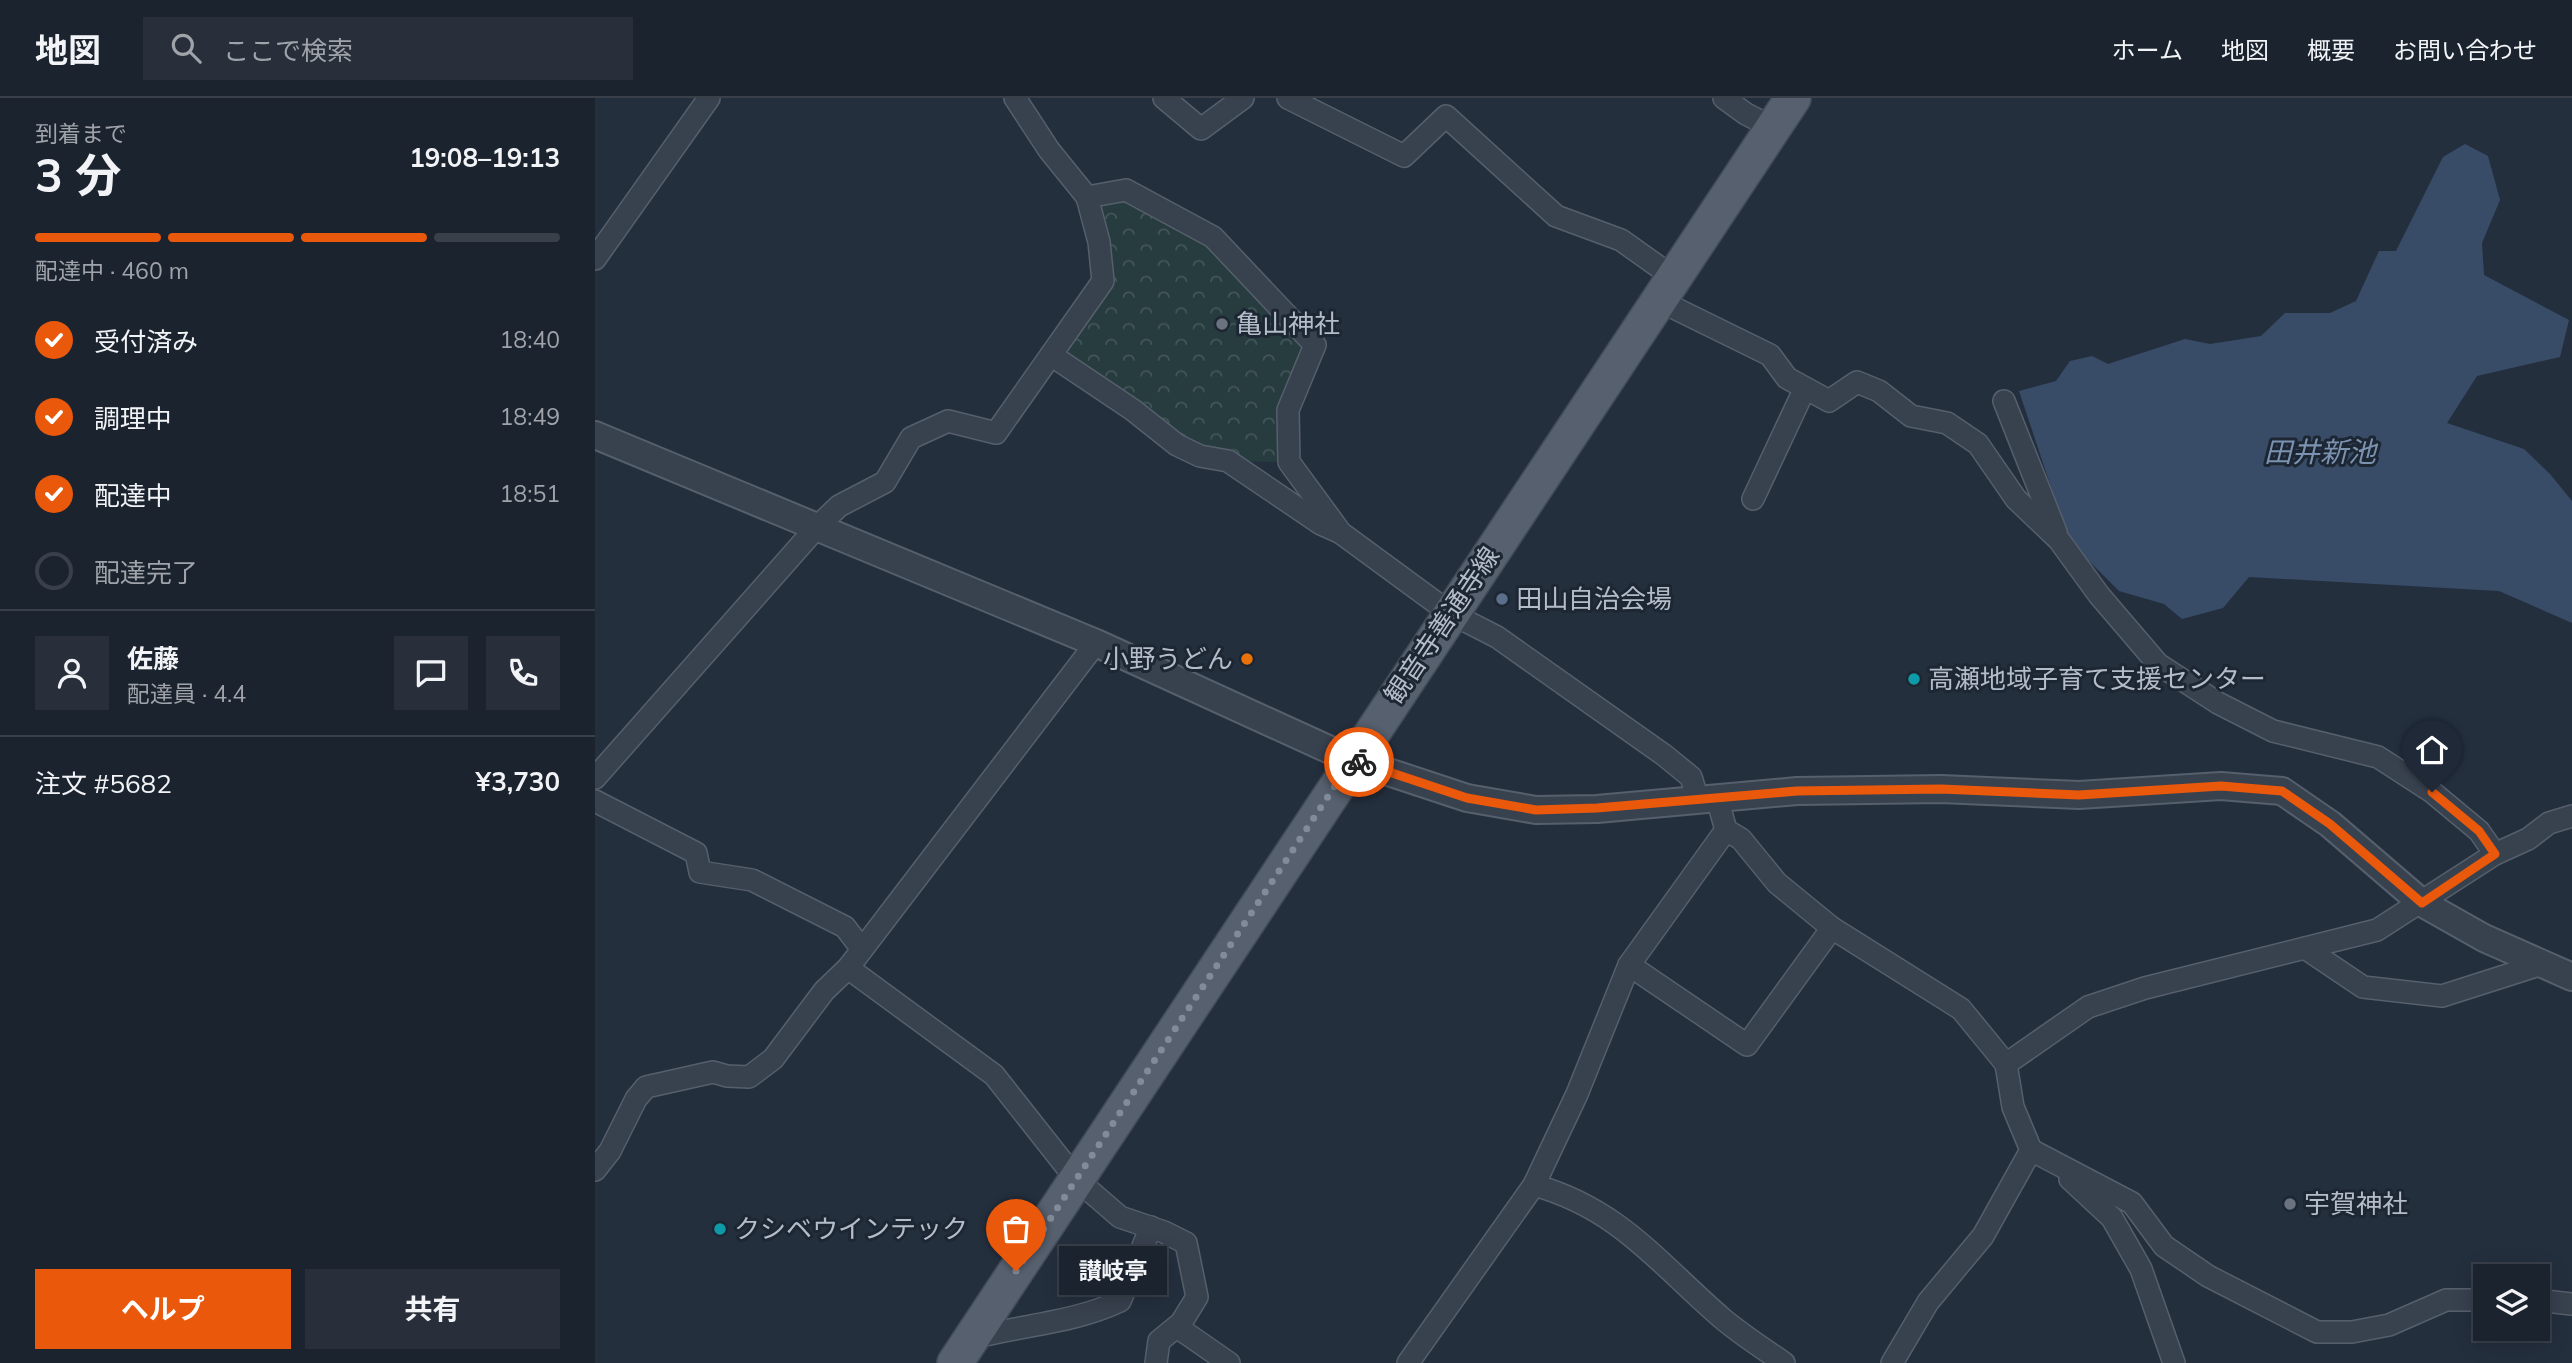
<!DOCTYPE html>
<html lang="ja">
<meta charset="utf-8">
<style>
:root{--surface:#1b232e;--page:#282f3a;--text:#f1f3f6;--muted:#a0a4aa;--line:#39404a;--accent:#ea580c}
body{margin:0;font-family:Mulish,"Noto Sans JP",sans-serif;background:var(--page);color:var(--text);height:100vh;display:flex;flex-direction:column;font-size:26px;white-space:nowrap}
*{box-sizing:border-box;margin:0}
p{font-size:23px;color:var(--muted)}
.icon{flex:none;width:38px;height:38px;fill:none;stroke:currentColor;stroke-width:2;stroke-linecap:round;stroke-linejoin:round}
.map{position:relative;flex:1;overflow:hidden}
.details{display:flex;flex-direction:column;background:var(--surface);width:595px}
.details>*{flex:none}
.fabs{position:absolute;left:1878px;top:1166px;display:grid;gap:14px}
.fabs a{display:grid;place-items:center;width:77px;height:77px;border-radius:0px;background:var(--surface);box-shadow:0 4px 18px #0003,0 0 0 2px var(--line);font-size:35px}
.pin{position:absolute;display:grid;place-items:center;width:60px;height:60px;color:#fff;margin:-72px -30px;border-radius:50% 50% 50% 0;rotate:-45deg;box-shadow:0 0 7px #0007}
.pin .icon{rotate:45deg}
.courier{position:absolute;display:grid;place-items:center;width:70px;height:70px;margin:-35px;border:5px solid #ea580c;border-radius:50%;background:#fff;color:#222;box-shadow:0 2px 9px #0007}
.bubble{position:absolute;height:49px;border-radius:0px;background:var(--surface);box-shadow:0 4px 18px #0003,0 0 0 2px var(--line);font-size:23px;font-weight:700;line-height:49px;text-align:center}
.summary em{font-style:normal;font-weight:700}
.summary div{display:flex;flex-direction:column-reverse}
.summary{display:flex;align-items:center;justify-content:space-between;height:119px;padding:0 35px}
h1{font-size:46px;font-weight:700;line-height:52px}
.bar{display:grid;grid-template-columns:repeat(4,1fr);gap:10px 7px;align-content:center;height:84px;padding:0 35px}
.bar i{height:9px;border-radius:5px;background:var(--line)}
.bar .current{background:var(--accent)}
.bar p{grid-column:span 4}
.line{display:flex;align-items:center;gap:18px;padding:0 35px;border-top:2px solid var(--line)}
.line div{flex:1}
.round{display:grid;place-items:center;flex:none;width:74px;height:74px;border-radius:0px;background:var(--page)}
ol{padding:0 35px;list-style:none}
li{display:flex;align-items:center;gap:21px;height:77px}
li p{margin-inline-start:auto}
li .icon{padding:7px;border-radius:50%;background:var(--accent);color:#fff;stroke-width:4}
li:last-child{color:var(--muted)}
li i{width:38px;height:38px;border:4px solid var(--line);border-radius:50%}
.button{display:flex;gap:14px;margin-top:auto;padding:14px 35px}
.button a{flex:1;height:80px;border-radius:0px;background:var(--accent);color:#fff;font-size:28px;font-weight:700;line-height:80px;text-align:center}
.button a+a{background:var(--page);color:var(--text)}
header{display:flex;align-items:center;gap:42px;box-sizing:border-box;height:98px;padding:0 35px;background:var(--surface);border-bottom:2px solid var(--line)}
header strong{font-size:33px}
nav{display:flex;gap:38px;margin-inline-start:auto;font-size:24px}
.search{width:490px;height:63px;background:var(--page);display:flex;align-items:center;gap:18px;box-sizing:border-box;padding:0 24px;border-radius:0px;color:var(--muted);font-size:26px}
main{display:flex;flex:1;min-height:0}
.map>svg:first-child{display:block}
.forest{fill:url(#forest-crowns)}
.water{fill:#394c67}
.lines{fill:none;stroke-linecap:round;stroke-linejoin:round}
.minor-casing{stroke:#565f6c;stroke-width:24}
.tertiary-casing{stroke:#565f6c;stroke-width:30}
.primary-casing{stroke:#414a57;stroke-width:38}
.minor{stroke:#38414e;stroke-width:21}
.tertiary{stroke:#38414e;stroke-width:26}
.primary{stroke:#56606e;stroke-width:35}
.done{stroke:#828b98;stroke-width:7;stroke-dasharray:0 12.6}
.route{stroke:#ea580c;stroke-width:9}
.worship-dot{fill:#6b7280;stroke:#1d2633;stroke-width:2.5}
.service-dot{fill:#5c6f8a;stroke:#1d2633;stroke-width:2.5}
.food-dot{fill:#e8710a;stroke:#1d2633;stroke-width:2.5}
.culture-dot{fill:#0f9aa8;stroke:#1d2633;stroke-width:2.5}
.labels{text-anchor:middle;stroke-width:6;stroke-linejoin:round;paint-order:stroke}
.poi-label{font-size:26px;fill:#b4bcc9;stroke:#1d2633;text-anchor:start}
.street-label{font-size:26px;fill:#b4bcc9;stroke:#1d2633}
.water-label{font-size:28px;font-style:italic;fill:#7c92b1;stroke:#1d2633}
</style>
<header>
<strong>地図</strong>
<div class="search"><svg class="icon" aria-label="search" viewBox="0 0 24 24"><circle cx="10" cy="10" r="6"/><path d="M15 15l6 6"/></svg>ここで検索</div>
<nav><a>ホーム</a><a>地図</a><a>概要</a><a>お問い合わせ</a></nav>
</header>
<main>
<section class="details">
<div class="summary"><div><h1>3 分</h1><p>到着まで</p></div><em>19:08–19:13</em></div>
<div class="bar"><i class="current"></i><i class="current"></i><i class="current"></i><i></i><p>配達中 · 460 m</p></div>
<ol>
<li><svg class="icon" aria-label="check" viewBox="0 0 24 24"><path d="M5 12l5 5 9-10"/></svg>受付済み<p>18:40</p></li>
<li><svg class="icon" aria-label="check" viewBox="0 0 24 24"><path d="M5 12l5 5 9-10"/></svg>調理中<p>18:49</p></li>
<li><svg class="icon" aria-label="check" viewBox="0 0 24 24"><path d="M5 12l5 5 9-10"/></svg>配達中<p>18:51</p></li>
<li><i></i>配達完了</li>
</ol>
<div class="line" style="height:126px"><a class="round"><svg class="icon" aria-label="person" viewBox="0 0 24 24"><circle cx="12" cy="8" r="4"/><path d="M4 21q1-7 8-7t8 7"/></svg></a><div><b>佐藤</b><p>配達員 · 4.4</p></div><a class="round"><svg class="icon" aria-label="chat" viewBox="0 0 24 24"><path d="M4 5h16v11H9l-5 4z"/></svg></a><a class="round"><svg class="icon" aria-label="phone" viewBox="0 0 24 24"><path d="M5 4h4l2 5-3 2q2 4 5 5l2-3 5 2v4C11 20 4 13 5 4z"/></svg></a></div>
<div class="line" style="height:91px"><div>注文 #5682</div><b>¥3,730</b></div>
<div class="button"><a>ヘルプ</a><a>共有</a></div>
</section>
<div class="map">
<svg width="1977" height="1265" viewBox="0 0 1977 1265">
<defs>
<pattern id="forest-crowns" width="20" height="18" patternUnits="userSpaceOnUse" patternTransform="scale(1.75)"><rect width="20" height="18" fill="#263c3f"/><path d="M2 6a3 3 0 1 1 6 0M12 15a3 3 0 1 1 6 0" fill="none" stroke="#435659"/></pattern>
</defs>
<rect width="100%" height="100%" fill="#242f3e"/>
<!-- forest -->
<polygon class="forest" points="531,92 618,139 720,247 693,312 694,364 633,363 605,358 456,257 508,182 492,99"/>
<!-- water -->
<polygon class="water" points="1870,46 1893,58 1905,102 1887,145 1889,177 1974,222 1965,259 1882,278 1852,325 1929,351 1955,376 1977,403 1977,525 1904,493 1654,479 1628,510 1587,521 1569,506 1524,493 1474,443 1424,293 1461,283 1475,263 1497,258 1513,266 1590,241 1615,246 1666,238 1690,215 1735,215 1761,203 1784,153 1801,153 1848,59"/>
<g class="lines">
<!-- minor casing -->
<g class="minor-casing">
<g id="minor">
<polyline points="420,0 454,52 492,99 531,92 618,139 720,247 693,312 694,364 746,435 855,515 902,539 1069,657 1096,679 1103,702"/>
<polyline points="569,0 606,31 648,0"/>
<polyline points="693,0 809,58 851,18 961,118 1026,142 1078,179"/>
<polyline points="1129,0 1151,16 1177,29"/>
<polyline points="0,161 114,0"/>
<polyline points="1063,202 1175,257 1192,280 1234,303 1262,284 1284,293 1316,318 1352,325 1383,346 1421,401 1464,442 1504,497 1563,566 1623,605 1678,633 1783,659 1837,694 1884,733 1900,756"/>
<polyline points="456,257 538,312 582,347 605,358 633,363 726,426 744,434"/>
<polyline points="1409,303 1461,434"/>
<polyline points="1158,401 1210,290"/>
<polyline points="0,680 221,430 244,408 290,384 316,340 353,323 401,335 508,183 504,144 492,99"/>
<polyline points="1122,700 1131,732 1146,741 1182,785 1237,830 1366,911 1411,966 1418,1009 1436,1052 1537,1105 1569,1148 1613,1178 1722,1234 1757,1234 1794,1227 1851,1202 1890,1202"/>
<polyline points="0,703 101,755 105,774 157,782 250,829 266,850"/>
<polyline points="1710,850 1768,889 1847,898 1944,867"/>
<polyline points="1034,867 1152,947 1237,830"/>
<polyline points="253,870 399,977 481,1081 525,1119 569,1134 591,1145 602,1199 586,1225 564,1243 561,1265"/>
<polyline points="1411,966 1493,909 1550,890 1782,832 1900,756 1933,741 1954,725 1977,718"/>
<polyline points="0,1072 15,1053 41,1001 51,989 118,974 132,978 154,979 178,961 229,893 253,870 501,545"/>
<polyline points="1475,1081 1517,1120 1546,1171 1579,1265"/>
<path d="M939,1087c86,24 125,79 189,134 19,16 41,30 61,44"/>
<polyline points="1942,1202 1977,1206"/>
<polyline points="582,1229 634,1265"/>
<path d="M375,1241c50,-14 104,-16 150,-38l31,-74"/>
<polyline points="813,1265 939,1087 982,996 1034,867 1131,732"/>
<polyline points="1297,1265 1333,1204 1388,1138 1436,1052"/>
</g>
</g>
<!-- tertiary casing -->
<g class="tertiary-casing">
<polyline id="tertiary" points="0,337 501,545 757,662 872,700 941,712 1002,711 1202,693 1346,691 1484,697 1626,688 1687,693 1735,726 1827,805 1889,840 1977,879"/>
</g>
<!-- primary casing -->
<g class="primary-casing">
<polyline id="primary" points="360,1265 1198,0"/>
</g>
<!-- minor -->
<use href="#minor" class="minor"/>
<!-- tertiary -->
<use href="#tertiary" class="tertiary"/>
<!-- primary -->
<use href="#primary" class="primary"/>
</g>
<g class="lines">
<!-- done -->
<polyline class="done" points="421,1173 757,662 764,664"/>
<!-- route -->
<polyline class="route" points="764,664 872,700 941,712 1002,710 1202,693 1346,691 1484,697 1626,688 1687,693 1735,726 1827,805 1900,756 1884,733 1837,694"/>
</g>
<!-- markers -->
<g class="worship-dot">
<circle cx="627" cy="226" r="7"/>
<circle cx="1695" cy="1106" r="7"/>
</g>
<circle class="service-dot" cx="907" cy="501" r="7"/>
<circle class="food-dot" cx="652" cy="561" r="7"/>
<g class="culture-dot">
<circle cx="1319" cy="581" r="7"/>
<circle cx="125" cy="1131" r="7"/>
</g>
<g class="labels">
<!-- poi labels -->
<g class="poi-label">
<text x="641" y="235">亀山神社</text>
<text x="921" y="510">田山自治会場</text>
<text x="638" y="570" text-anchor="end">小野うどん</text>
<text x="1333" y="590">高瀬地域子育て支援センター</text>
<text x="1709" y="1115">宇賀神社</text>
<text x="139" y="1140">クシベウインテック</text>
</g>
<!-- street labels -->
<g class="street-label">
<text transform="translate(847 527) rotate(-56)" y="9">観音寺善通寺線</text>
</g>
<!-- water labels -->
<g class="water-label">
<text x="1725" y="364">田井新池</text>
</g>
</g>
</svg>
<div class="fabs">
<a><svg class="icon" aria-label="layers" viewBox="0 0 24 24"><path d="M12 4l9 5-9 5-9-5zM3 14l9 5 9-5"/></svg></a>
</div>
<div class="pin" style="left:421px;top:1173px;background:#ea580c"><svg class="icon" aria-label="bag" viewBox="0 0 24 24"><path d="M5 8h14l-1 12H6zM9 8a3 3 0 0 1 6 0"/></svg></div>
<div class="pin" style="left:1837px;top:694px;background:#1f2937"><svg class="icon" aria-label="home" viewBox="0 0 24 24"><path d="M3 11l9-7 9 7M6 9v11h12V9"/></svg></div>
<div class="courier" style="left:764px;top:664px"><svg class="icon" aria-label="bike" viewBox="0 0 24 24"><circle cx="6" cy="16" r="4"/><circle cx="18" cy="16" r="4"/><path d="M6 16l4-8h5l3 8M10 8l3 8H6M13 5h3"/></svg></div>
<div class="bubble" style="left:464px;top:1148px;width:108px">讃岐亭</div>
</div>
</main>
